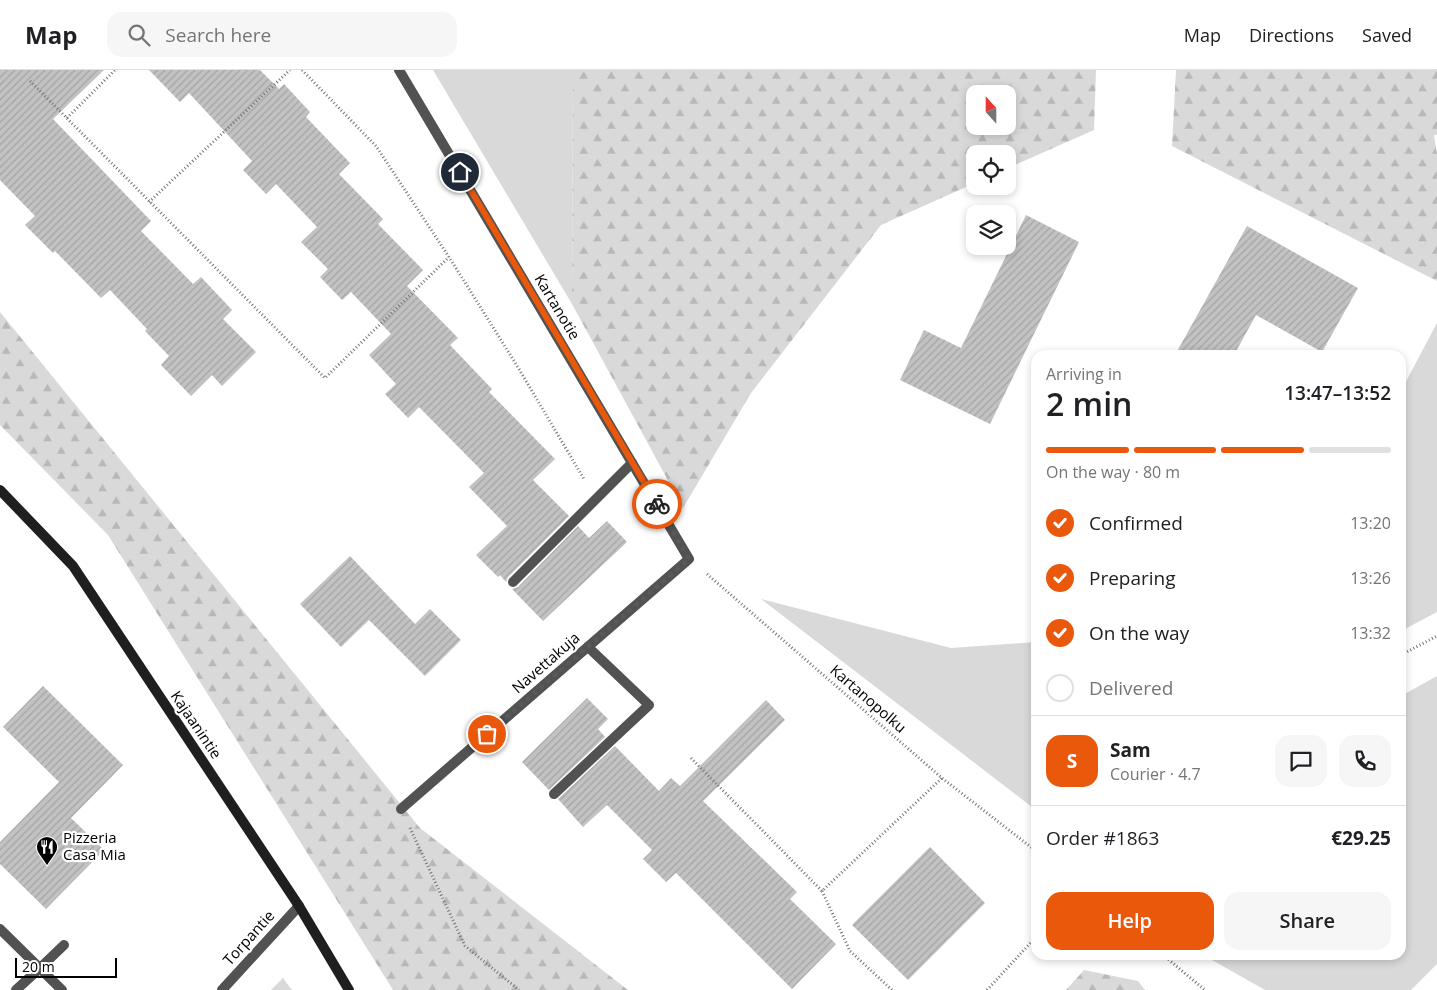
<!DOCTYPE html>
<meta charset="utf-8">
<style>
:root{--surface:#fff;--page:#f6f6f6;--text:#202124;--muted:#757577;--line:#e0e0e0;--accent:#ea580c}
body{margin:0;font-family:"Open Sans",sans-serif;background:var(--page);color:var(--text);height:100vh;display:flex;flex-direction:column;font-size:19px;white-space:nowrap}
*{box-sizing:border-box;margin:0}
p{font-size:16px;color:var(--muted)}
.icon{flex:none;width:28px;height:28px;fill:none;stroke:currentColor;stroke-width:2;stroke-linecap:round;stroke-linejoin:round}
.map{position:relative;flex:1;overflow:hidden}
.details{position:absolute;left:1031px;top:280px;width:375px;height:610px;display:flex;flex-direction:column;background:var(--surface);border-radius:15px;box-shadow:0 2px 8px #0003}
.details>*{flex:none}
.needle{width:32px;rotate:339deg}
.fabs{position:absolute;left:966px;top:15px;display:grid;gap:10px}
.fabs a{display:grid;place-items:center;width:50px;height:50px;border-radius:10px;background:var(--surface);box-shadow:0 2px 8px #0003;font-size:25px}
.scale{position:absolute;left:15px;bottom:12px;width:102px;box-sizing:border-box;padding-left:5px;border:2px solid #000;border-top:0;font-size:14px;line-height:18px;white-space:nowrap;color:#000;-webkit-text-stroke:4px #fff;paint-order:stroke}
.pin{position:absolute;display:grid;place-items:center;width:42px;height:42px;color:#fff;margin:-21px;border:2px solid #fff;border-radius:50%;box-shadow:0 1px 5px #0007}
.courier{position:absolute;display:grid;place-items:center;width:50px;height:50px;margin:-25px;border:4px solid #ea580c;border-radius:50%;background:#fff;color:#222;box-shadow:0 1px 6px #0007}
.overview em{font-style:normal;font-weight:600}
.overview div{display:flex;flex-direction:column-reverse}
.overview{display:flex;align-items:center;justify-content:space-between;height:85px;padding:0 15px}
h1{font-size:32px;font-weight:600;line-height:38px}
.bar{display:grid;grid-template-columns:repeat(4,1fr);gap:8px 5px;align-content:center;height:60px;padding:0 15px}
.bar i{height:6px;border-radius:4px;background:var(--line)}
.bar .on{background:var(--accent)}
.bar p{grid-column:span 4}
.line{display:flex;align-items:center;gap:12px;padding:0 15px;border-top:1px solid var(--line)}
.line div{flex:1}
.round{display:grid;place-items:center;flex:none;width:52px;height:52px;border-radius:15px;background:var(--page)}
ol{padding:0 15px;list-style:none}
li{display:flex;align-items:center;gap:15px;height:55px}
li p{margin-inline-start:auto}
li .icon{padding:5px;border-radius:50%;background:var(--accent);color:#fff;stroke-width:4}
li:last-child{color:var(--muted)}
li i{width:28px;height:28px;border:2px solid var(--line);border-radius:50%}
.cta{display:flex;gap:10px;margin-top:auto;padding:10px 15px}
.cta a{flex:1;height:58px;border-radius:15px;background:var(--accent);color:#fff;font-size:20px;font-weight:600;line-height:58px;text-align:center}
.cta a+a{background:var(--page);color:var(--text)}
header{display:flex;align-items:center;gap:30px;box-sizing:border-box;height:70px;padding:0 25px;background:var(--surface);border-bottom:1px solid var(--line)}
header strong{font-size:24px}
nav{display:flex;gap:28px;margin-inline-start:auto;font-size:18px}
.search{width:350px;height:45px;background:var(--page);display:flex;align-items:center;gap:12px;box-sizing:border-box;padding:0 18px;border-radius:15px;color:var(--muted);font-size:19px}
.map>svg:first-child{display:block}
.green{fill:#d9d9d9}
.forest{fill:url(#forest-firs);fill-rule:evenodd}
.building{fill:url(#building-hatch)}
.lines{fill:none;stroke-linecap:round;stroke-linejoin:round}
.path{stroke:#747474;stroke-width:3;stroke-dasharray:1 2.5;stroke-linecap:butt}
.lane{stroke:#525252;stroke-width:10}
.street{stroke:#525252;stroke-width:10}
.secondary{stroke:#1f1f1f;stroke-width:10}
.done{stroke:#595959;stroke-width:5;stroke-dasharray:0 9}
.route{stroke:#ea580c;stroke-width:6}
.labels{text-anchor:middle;stroke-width:4.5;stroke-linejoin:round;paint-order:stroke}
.street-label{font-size:15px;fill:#000;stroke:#fff}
.poi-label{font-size:15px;fill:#000;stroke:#fff;text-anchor:start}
</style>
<header>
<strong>Map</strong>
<div class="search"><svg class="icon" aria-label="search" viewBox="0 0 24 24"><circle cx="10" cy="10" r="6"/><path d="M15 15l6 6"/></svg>Search here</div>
<nav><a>Map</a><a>Directions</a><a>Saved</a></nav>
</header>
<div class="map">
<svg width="1437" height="920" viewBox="0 0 1437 920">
<defs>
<pattern id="forest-firs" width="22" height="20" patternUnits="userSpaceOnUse" patternTransform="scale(1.25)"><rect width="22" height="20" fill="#d9d9d9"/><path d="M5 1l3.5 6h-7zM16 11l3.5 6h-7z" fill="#b8b8b8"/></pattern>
<pattern id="building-hatch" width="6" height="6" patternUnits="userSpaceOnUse" patternTransform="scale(1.25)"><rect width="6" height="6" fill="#c2c2c2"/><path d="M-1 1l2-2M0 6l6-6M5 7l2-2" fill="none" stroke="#a5a5a5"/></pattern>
</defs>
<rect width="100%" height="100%" fill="#fff"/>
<!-- green -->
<g class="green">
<polygon points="433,0 573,0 572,234"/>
<polygon points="1437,253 1437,542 1401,561 1401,321"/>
<polygon points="761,529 951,578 1036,572 1036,740"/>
<polygon points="1437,606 1437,894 1411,920 1265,920 1205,886 1401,885 1401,626"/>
</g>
<!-- forest -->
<g class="forest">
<path d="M573,0h523l-2,60 -86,38v-14h-33v29l-94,42 -130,168 -68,115 -111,-204zM975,24h33v32h-33z"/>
<polygon points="1176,0 1437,0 1437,65 1434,65 1437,84 1437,211 1172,76"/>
<polygon points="0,242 420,758 628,920 393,920 108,465 0,355"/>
<polygon points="1084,900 1138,911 1145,920 1066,920"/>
<polygon points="283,908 292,920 271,920"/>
</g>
<!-- building -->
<g class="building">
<polygon points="0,0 104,0 53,49 151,151 141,161 193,214 201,207 232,240 223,249 256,282 222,316 212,305 191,326 161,295 169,286 145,261 147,259 110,220 101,228 55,181 53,183 25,155 35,146 0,110"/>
<polygon points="149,0 260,0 279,19 284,14 310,42 306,47 350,93 339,104 383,149 378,154 423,200 407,216 458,268 450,275 492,319 489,322 555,389 533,410 569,446 508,507 506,512 500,505 498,507 476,485 507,456 469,417 484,403 419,337 408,348 385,324 396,314 369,285 391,264 351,222 342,230 320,207 328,199 301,172 317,157 276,114 266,124 243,100 252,91 189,23 180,32"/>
<polygon points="1026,145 1079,172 990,354 900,310 924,260 961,278"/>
<polygon points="1247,156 1358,218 1322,282 1256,245 1234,285 1175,285"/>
<polygon points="607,451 627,472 543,551 512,519 518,517 578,456 589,468"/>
<polygon points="350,486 415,554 430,539 461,570 425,606 369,550 341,577 300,534"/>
<polygon points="43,616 123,695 71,748 104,780 46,839 0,794 0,772 59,712 3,657"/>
<polygon points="587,628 608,649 598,659 605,667 549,720 522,692"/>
<polygon points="766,630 785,650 703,731 797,822 790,829 836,874 792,919 676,803 666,812 643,789 652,780 607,735 583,757 558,729 615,676 659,721 671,708 680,716"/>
<polygon points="930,777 985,833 908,910 852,855"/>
</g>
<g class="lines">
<!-- path -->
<g class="path">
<polyline points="302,0 376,76 449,187 516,294 584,409"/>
<polyline points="30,11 325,308 449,187"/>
<polyline points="67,48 115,0"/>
<polyline points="149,132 290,0"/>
<polyline points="707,504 942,708 1036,781"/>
<polyline points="1401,585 1437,566"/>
<polyline points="691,688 822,821 942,708"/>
<polyline points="410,758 465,876 519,920"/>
<polyline points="822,821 850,881 892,920"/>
<polyline points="1163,885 1205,920"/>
<polyline points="987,920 1036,867"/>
</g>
<!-- lane -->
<g class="lane">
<polyline points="513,512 632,393"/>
<polyline points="554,724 649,635 588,577"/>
<polyline points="40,898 64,875"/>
</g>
<!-- street -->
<g class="street">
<polyline points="399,0 689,489 401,739"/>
<polyline points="0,859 62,920"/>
<polyline points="16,920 40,898"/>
<polyline points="222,920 299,836"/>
</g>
<!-- secondary -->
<polyline class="secondary" points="0,420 73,496 299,836 349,920"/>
</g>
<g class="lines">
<!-- done -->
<polyline class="done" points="487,664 689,489 657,434"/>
<!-- route -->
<polyline class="route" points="460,102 657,434"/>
</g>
<!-- icons -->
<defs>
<g id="restaurant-pin" transform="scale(1.125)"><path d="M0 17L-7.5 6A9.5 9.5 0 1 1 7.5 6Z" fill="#000" stroke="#fff"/><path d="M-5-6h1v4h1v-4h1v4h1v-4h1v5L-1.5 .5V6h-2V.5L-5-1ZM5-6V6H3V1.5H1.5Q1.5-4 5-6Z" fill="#fff"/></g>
</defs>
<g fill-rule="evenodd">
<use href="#restaurant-pin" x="47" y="777"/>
</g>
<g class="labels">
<!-- street labels -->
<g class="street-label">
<text transform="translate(557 237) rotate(59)" y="5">Kartanotie</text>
<text transform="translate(546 593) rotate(-41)" y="5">Navettakuja</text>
<text transform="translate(868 629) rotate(41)" y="5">Kartanopolku</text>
<text transform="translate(196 655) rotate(56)" y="5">Kajaanintie</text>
<text transform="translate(249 868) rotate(-48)" y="5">Torpantie</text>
</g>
<!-- poi labels -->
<g class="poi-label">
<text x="63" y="773">Pizzeria<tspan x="63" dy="17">Casa Mia</tspan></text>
</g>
</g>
</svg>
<div class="fabs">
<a><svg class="needle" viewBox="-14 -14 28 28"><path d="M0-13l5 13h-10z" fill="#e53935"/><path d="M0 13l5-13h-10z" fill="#757577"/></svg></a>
<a><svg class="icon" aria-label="locate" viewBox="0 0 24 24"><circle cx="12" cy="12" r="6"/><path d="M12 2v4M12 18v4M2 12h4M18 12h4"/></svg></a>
<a><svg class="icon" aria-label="layers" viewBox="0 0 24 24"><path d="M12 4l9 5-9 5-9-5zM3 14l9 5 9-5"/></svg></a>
</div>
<div class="scale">20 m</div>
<div class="pin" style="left:487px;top:664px;background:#ea580c"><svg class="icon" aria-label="bag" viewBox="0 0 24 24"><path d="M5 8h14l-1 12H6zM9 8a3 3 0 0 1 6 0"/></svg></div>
<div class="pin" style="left:460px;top:102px;background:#1f2937"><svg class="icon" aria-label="home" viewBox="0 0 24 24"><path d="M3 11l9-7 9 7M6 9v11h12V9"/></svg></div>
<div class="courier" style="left:657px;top:434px"><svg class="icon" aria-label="bike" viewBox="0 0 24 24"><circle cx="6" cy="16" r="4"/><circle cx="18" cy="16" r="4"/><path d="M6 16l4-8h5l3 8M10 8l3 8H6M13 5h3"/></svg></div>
<section class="details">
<div class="overview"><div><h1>2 min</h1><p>Arriving in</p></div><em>13:47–13:52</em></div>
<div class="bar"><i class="on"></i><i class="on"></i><i class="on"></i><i></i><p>On the way · 80 m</p></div>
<ol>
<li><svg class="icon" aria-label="check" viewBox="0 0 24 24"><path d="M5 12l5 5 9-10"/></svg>Confirmed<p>13:20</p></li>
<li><svg class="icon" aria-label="check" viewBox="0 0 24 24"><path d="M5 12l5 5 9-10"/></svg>Preparing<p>13:26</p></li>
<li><svg class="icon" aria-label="check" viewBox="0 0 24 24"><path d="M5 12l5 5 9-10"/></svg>On the way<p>13:32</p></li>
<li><i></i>Delivered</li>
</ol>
<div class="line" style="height:90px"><b class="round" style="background:var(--accent);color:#fff">S</b><div><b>Sam</b><p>Courier · 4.7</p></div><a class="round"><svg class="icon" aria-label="chat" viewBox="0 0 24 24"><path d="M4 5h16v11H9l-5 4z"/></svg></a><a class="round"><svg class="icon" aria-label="phone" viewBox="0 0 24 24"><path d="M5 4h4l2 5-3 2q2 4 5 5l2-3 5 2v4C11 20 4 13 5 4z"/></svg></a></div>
<div class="line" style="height:65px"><div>Order #1863</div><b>€29.25</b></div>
<div class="cta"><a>Help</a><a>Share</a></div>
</section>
</div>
